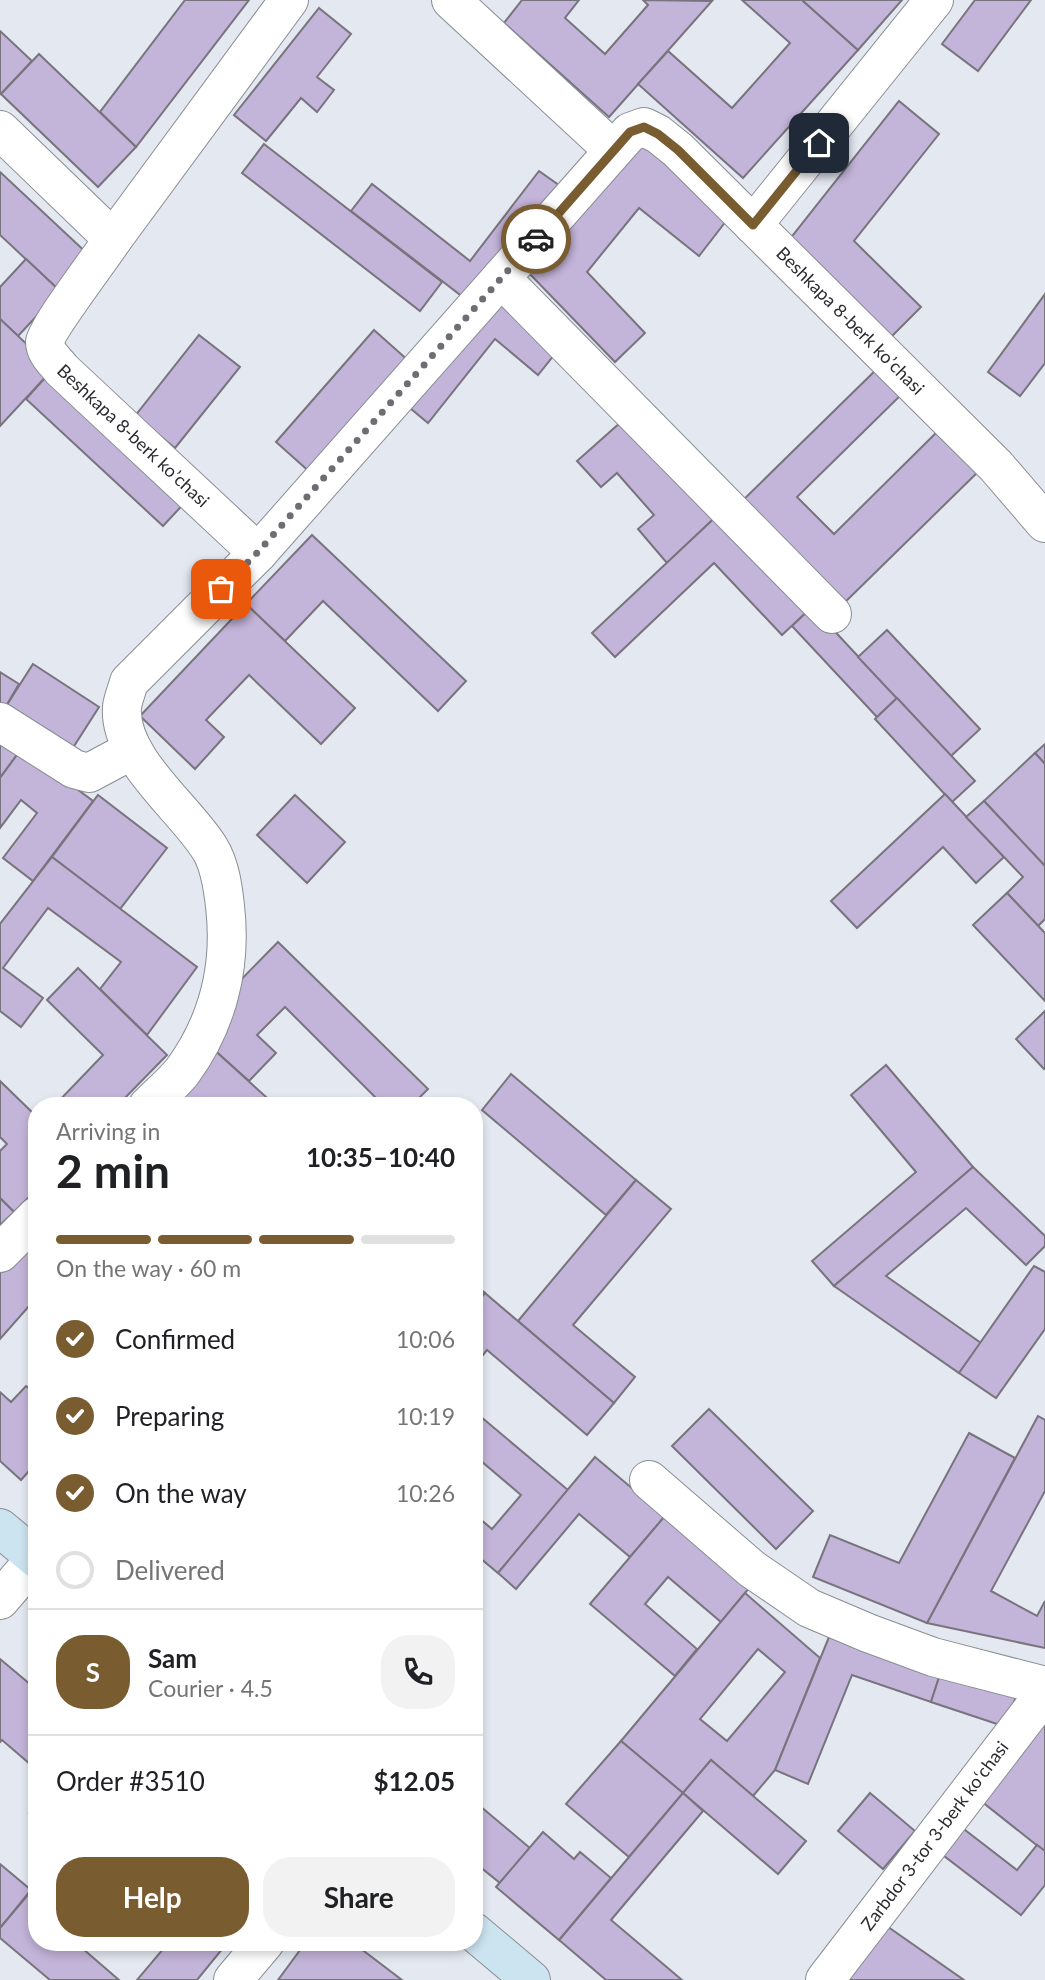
<!DOCTYPE html>
<meta charset="utf-8">
<style>
:root{--surface:#fff;--page:#f2f2f2;--text:#202124;--muted:#757577;--line:#e0e0e0;--accent:#795c30}
body{margin:0;font-family:Lato,sans-serif;background:var(--page);color:var(--text);height:100vh;display:flex;flex-direction:column;font-size:26px;white-space:nowrap}
*{box-sizing:border-box;margin:0}
p{font-size:23px;color:var(--muted)}
.icon{flex:none;width:38px;height:38px;fill:none;stroke:currentColor;stroke-width:2;stroke-linecap:round;stroke-linejoin:round}
.map{position:relative;flex:1;overflow:hidden}
.sheet{position:absolute;left:28px;top:1097px;width:455px;height:854px;display:flex;flex-direction:column;background:var(--surface);border-radius:28px;box-shadow:0 4px 10px #0003}
.sheet>*{flex:none}
.pin{position:absolute;display:grid;place-items:center;width:60px;height:60px;color:#fff;margin:-30px;border-radius:14px;box-shadow:0 4px 10px #0006}
.courier{position:absolute;display:grid;place-items:center;width:70px;height:70px;margin:-35px;border:5px solid #795c30;border-radius:50%;background:#fff;color:#222;box-shadow:0 2px 9px #0007}
.summary em{font-style:normal;font-weight:700}
.summary div{display:flex;flex-direction:column-reverse}
.summary{display:flex;align-items:center;justify-content:space-between;height:119px;padding:0 28px}
h1{font-size:46px;font-weight:700;line-height:52px}
.bar{display:grid;grid-template-columns:repeat(4,1fr);gap:10px 7px;align-content:center;height:84px;padding:0 28px}
.bar i{height:9px;border-radius:5px;background:var(--line)}
.bar .current{background:var(--accent)}
.bar p{grid-column:span 4}
.line{display:flex;align-items:center;gap:18px;padding:0 28px;border-top:2px solid var(--line)}
.line div{flex:1}
.round{display:grid;place-items:center;flex:none;width:74px;height:74px;border-radius:28px;background:var(--page)}
ol{padding:0 28px;list-style:none}
li{display:flex;align-items:center;gap:21px;height:77px}
li p{margin-inline-start:auto}
li .icon{padding:7px;border-radius:50%;background:var(--accent);color:#fff;stroke-width:4}
li:last-child{color:var(--muted)}
li i{width:38px;height:38px;border:4px solid var(--line);border-radius:50%}
.primary-button{display:flex;gap:14px;margin-top:auto;padding:14px 28px}
.primary-button a{flex:1;height:80px;border-radius:28px;background:var(--accent);color:#fff;font-size:28px;font-weight:700;line-height:80px;text-align:center}
.primary-button a+a{background:var(--page);color:var(--text)}
.map>svg:first-child{display:block}
.building{fill:#c3b4d9;stroke:#78747d;stroke-width:2;fill-rule:evenodd}
.lines{fill:none;stroke-linecap:round;stroke-linejoin:round}
.minor-casing{stroke:#898d95;stroke-width:40}
.secondary-casing{stroke:#898d95;stroke-width:40}
.minor{stroke:#fff;stroke-width:38}
.secondary{stroke:#cce3f0;stroke-width:38}
.done{stroke:#6c6e73;stroke-width:7;stroke-dasharray:0 12.6}
.route{stroke:#795c30;stroke-width:9}
.labels{text-anchor:middle;stroke-width:7;stroke-linejoin:round;paint-order:stroke}
.street-label{font-size:18px;fill:#2b2c2f;stroke:#fff}
</style>
<div class="map">
<svg width="1045" height="1980" viewBox="0 0 1045 1980">
<rect width="100%" height="100%" fill="#e4e8f1"/>
<!-- building -->
<g class="building">
<polygon points="185,0 249,0 136,147 100,112"/>
<polygon points="522,0 579,0 565,18 605,54 648,5 643,0 712,1 609,117 504,23"/>
<polygon points="742,0 802,0 858,50 743,178 638,84 668,51 732,108 790,43"/>
<polygon points="802,0 902,0 858,50"/>
<polygon points="975,0 1031,0 978,71 942,44"/>
<polygon points="319,8 351,34 317,77 334,90 317,112 301,98 266,141 234,115"/>
<polygon points="0,31 32,61 1,94 0,93"/>
<polygon points="39,54 136,147 98,187 1,94"/>
<polygon points="899,101 939,134 854,241 921,307 886,342 786,244"/>
<polygon points="630,135 730,216 699,256 639,208 587,272 645,333 615,362 524,268"/>
<polygon points="264,144 442,282 420,311 242,173"/>
<polygon points="539,171 563,188 472,304 351,211 372,184 470,261"/>
<polygon points="0,172 91,257 60,291 0,235"/>
<polygon points="26,259 60,291 18,336 0,319 0,287"/>
<polygon points="496,291 562,345 538,375 495,339 428,423 404,403"/>
<polygon points="1045,294 1045,363 1020,396 988,372"/>
<polygon points="0,319 53,369 0,426"/>
<polygon points="374,330 410,362 312,474 276,442"/>
<polygon points="199,335 240,367 175,448 135,416"/>
<polygon points="883,363 907,389 797,497 834,534 943,426 983,467 838,609 737,506"/>
<polygon points="53,369 190,497 163,526 26,399"/>
<polygon points="630,414 722,511 667,563 638,529 654,515 617,473 601,487 577,461"/>
<polygon points="722,511 812,607 782,635 714,563 615,657 592,633"/>
<polygon points="312,535 466,681 438,711 323,601 285,641 246,604"/>
<polygon points="246,604 355,708 321,744 249,675 206,720 224,737 195,769 140,716"/>
<polygon points="812,607 897,698 877,717 792,626"/>
<polygon points="887,630 980,729 951,756 858,657"/>
<polygon points="33,664 99,707 69,754 3,711"/>
<polygon points="0,672 19,684 3,711 0,709"/>
<polygon points="897,698 975,781 952,802 875,719"/>
<polygon points="0,732 22,748 0,778"/>
<polygon points="1045,744 1045,764 1035,753"/>
<polygon points="22,748 93,801 33,881 3,858 37,813 21,800 0,828 0,778"/>
<polygon points="1035,753 1045,764 1045,866 984,801"/>
<polygon points="945,794 1004,857 976,883 943,847 857,928 831,901"/>
<polygon points="98,795 167,848 120,909 52,857"/>
<polygon points="295,795 345,842 307,883 257,835"/>
<polygon points="984,801 1045,866 1045,919 1038,926 1007,893 1023,877 966,817"/>
<polygon points="52,857 197,967 147,1035 100,989 121,962 48,908 3,968 43,998 21,1027 0,1011 0,924"/>
<polygon points="1007,893 1045,933 1045,1001 973,925"/>
<polygon points="278,942 428,1089 411,1106 384,1106 285,1007 257,1035 276,1053 249,1081 211,1047 223,998"/>
<polygon points="78,968 167,1055 117,1106 54,1106 103,1055 47,1000"/>
<polygon points="1045,1011 1045,1068 1044,1069 1016,1039"/>
<polygon points="211,1047 276,1106 158,1106"/>
<polygon points="886,1065 973,1167 834,1286 812,1261 916,1172 851,1095"/>
<polygon points="511,1074 636,1180 606,1215 482,1110"/>
<polygon points="0,1081 37,1117 37,1189 14,1212 0,1198 0,1151 7,1144 0,1137"/>
<polygon points="973,1167 1045,1236 1045,1246 1026,1265 966,1208 886,1276 981,1343 959,1373 834,1286"/>
<polygon points="636,1180 671,1209 573,1325 635,1377 614,1403 518,1321"/>
<polygon points="0,1198 14,1212 0,1225"/>
<polygon points="37,1226 37,1297 0,1339 0,1268"/>
<polygon points="1034,1266 1045,1272 1045,1329 996,1398 959,1373"/>
<polygon points="474,1284 485,1293 474,1306"/>
<polygon points="485,1293 614,1403 587,1435 487,1350 474,1366 474,1306"/>
<polygon points="26,1386 37,1395 37,1462 21,1480 0,1461 0,1392 11,1402"/>
<polygon points="709,1409 813,1511 776,1549 672,1446"/>
<polygon points="474,1411 568,1490 498,1573 474,1553 474,1514 492,1529 521,1495 474,1455"/>
<polygon points="1038,1416 1045,1420 1045,1491 991,1591 1037,1616 1045,1601 1045,1648 927,1623"/>
<polygon points="969,1433 1015,1458 927,1623 813,1577 830,1535 899,1563"/>
<polygon points="595,1457 665,1516 630,1557 579,1514 516,1589 498,1573"/>
<polygon points="665,1516 750,1587 721,1622 668,1577 645,1604 697,1649 675,1676 590,1604"/>
<path d="M745,1593l75,65 -45,112 -22,26 -42,-36 -28,33 -62,-52zM758,1649l27,23 -58,69 -27,-22z"/>
<polygon points="831,1632 942,1668 931,1702 852,1675 808,1784 775,1770"/>
<polygon points="0,1659 37,1690 37,1770 2,1740 0,1742"/>
<polygon points="942,1668 1017,1693 1006,1727 931,1702"/>
<polygon points="1045,1709 1045,1850 1044,1851 976,1797"/>
<polygon points="621,1741 683,1793 629,1857 566,1804"/>
<polygon points="711,1760 806,1841 778,1874 683,1793"/>
<polygon points="683,1793 703,1811 611,1920 682,1980 606,1980 559,1940"/>
<polygon points="870,1793 915,1831 883,1869 838,1831"/>
<polygon points="474,1801 530,1848 500,1883 474,1862"/>
<polygon points="37,1804 37,1819 29,1813"/>
<polygon points="956,1823 1017,1870 1037,1845 1045,1851 1045,1885 1021,1915 935,1849"/>
<polygon points="543,1832 574,1859 580,1852 611,1878 559,1940 496,1887"/>
<polygon points="0,1864 31,1890 0,1928"/>
<polygon points="37,1884 37,1942 75,1942 119,1980 50,1980 0,1938 0,1928"/>
<polygon points="881,1922 964,1980 840,1980"/>
<polygon points="169,1942 228,1942 197,1980 137,1980"/>
<polygon points="306,1942 352,1942 402,1980 278,1980"/>
</g>
<g class="lines">
<!-- minor casing -->
<g class="minor-casing">
<g id="minor">
<polyline points="451,0 613,150"/>
<polyline points="0,130 113,239 289,0"/>
<polyline points="753,225 934,0"/>
<path d="M113,239c-11,17 -66,89 -68,103 0,11 10,19 17,28l196,183"/>
<polyline points="501,278 832,614"/>
<polyline points="0,722 74,769 89,773 132,750"/>
<path d="M148,1106c11,-11 24,-22 34,-34 36,-49 50,-106 43,-166 -2,-18 -5,-41 -15,-57 -25,-41 -92,-90 -88,-142 1,-8 5,-17 7,-25l129,-129 372,-421 14,-5 14,7 20,16 318,316 49,57"/>
<polyline points="0,1253 37,1216"/>
<polyline points="649,1480 752,1569 809,1608 868,1633 933,1657 1045,1686"/>
<polyline points="0,1600 36,1558"/>
<polyline points="233,1980 265,1942"/>
<polyline points="825,1980 1045,1693"/>
</g>
</g>
<!-- secondary casing -->
<g class="secondary-casing">
<g id="secondary">
<polyline points="0,1528 37,1559"/>
<polyline points="474,1932 531,1980"/>
</g>
</g>
<!-- minor -->
<use href="#minor" class="minor"/>
<!-- secondary -->
<use href="#secondary" class="secondary"/>
</g>
<g class="lines">
<!-- done -->
<polyline class="done" points="221,589 258,552 536,239"/>
<!-- route -->
<polyline class="route" points="536,239 630,132 644,127 658,134 678,150 753,225 819,143"/>
</g>
<g class="labels">
<!-- street labels -->
<g class="street-label">
<text transform="translate(850 321) rotate(45)" y="6">Beshkapa 8-berk koʼchasi</text>
<text transform="translate(133 436) rotate(43)" y="6">Beshkapa 8-berk koʼchasi</text>
<text transform="translate(935 1836) rotate(-53)" y="6">Zarbdor 3-tor 3-berk koʻchasi</text>
</g>
</g>
</svg>
<div class="pin" style="left:221px;top:589px;background:#ea580c"><svg class="icon" aria-label="bag" viewBox="0 0 24 24"><path d="M5 8h14l-1 12H6zM9 8a3 3 0 0 1 6 0"/></svg></div>
<div class="pin" style="left:819px;top:143px;background:#1f2937"><svg class="icon" aria-label="home" viewBox="0 0 24 24"><path d="M3 11l9-7 9 7M6 9v11h12V9"/></svg></div>
<div class="courier" style="left:536px;top:239px"><svg class="icon" aria-label="car" viewBox="0 0 24 24"><path d="M5 17H2v-5l4-1 3-4h7l3 4 3 1v5h-3M9 17h6M6 11h13"/><circle cx="7" cy="17" r="2"/><circle cx="17" cy="17" r="2"/></svg></div>
<section class="sheet">
<div class="summary"><div><h1>2 min</h1><p>Arriving in</p></div><em>10:35–10:40</em></div>
<div class="bar"><i class="current"></i><i class="current"></i><i class="current"></i><i></i><p>On the way · 60 m</p></div>
<ol>
<li><svg class="icon" aria-label="check" viewBox="0 0 24 24"><path d="M5 12l5 5 9-10"/></svg>Confirmed<p>10:06</p></li>
<li><svg class="icon" aria-label="check" viewBox="0 0 24 24"><path d="M5 12l5 5 9-10"/></svg>Preparing<p>10:19</p></li>
<li><svg class="icon" aria-label="check" viewBox="0 0 24 24"><path d="M5 12l5 5 9-10"/></svg>On the way<p>10:26</p></li>
<li><i></i>Delivered</li>
</ol>
<div class="line" style="height:126px"><b class="round" style="background:var(--accent);color:#fff">S</b><div><b>Sam</b><p>Courier · 4.5</p></div><a class="round"><svg class="icon" aria-label="phone" viewBox="0 0 24 24"><path d="M5 4h4l2 5-3 2q2 4 5 5l2-3 5 2v4C11 20 4 13 5 4z"/></svg></a></div>
<div class="line" style="height:91px"><div>Order #3510</div><b>$12.05</b></div>
<div class="primary-button"><a>Help</a><a>Share</a></div>
</section>
</div>
